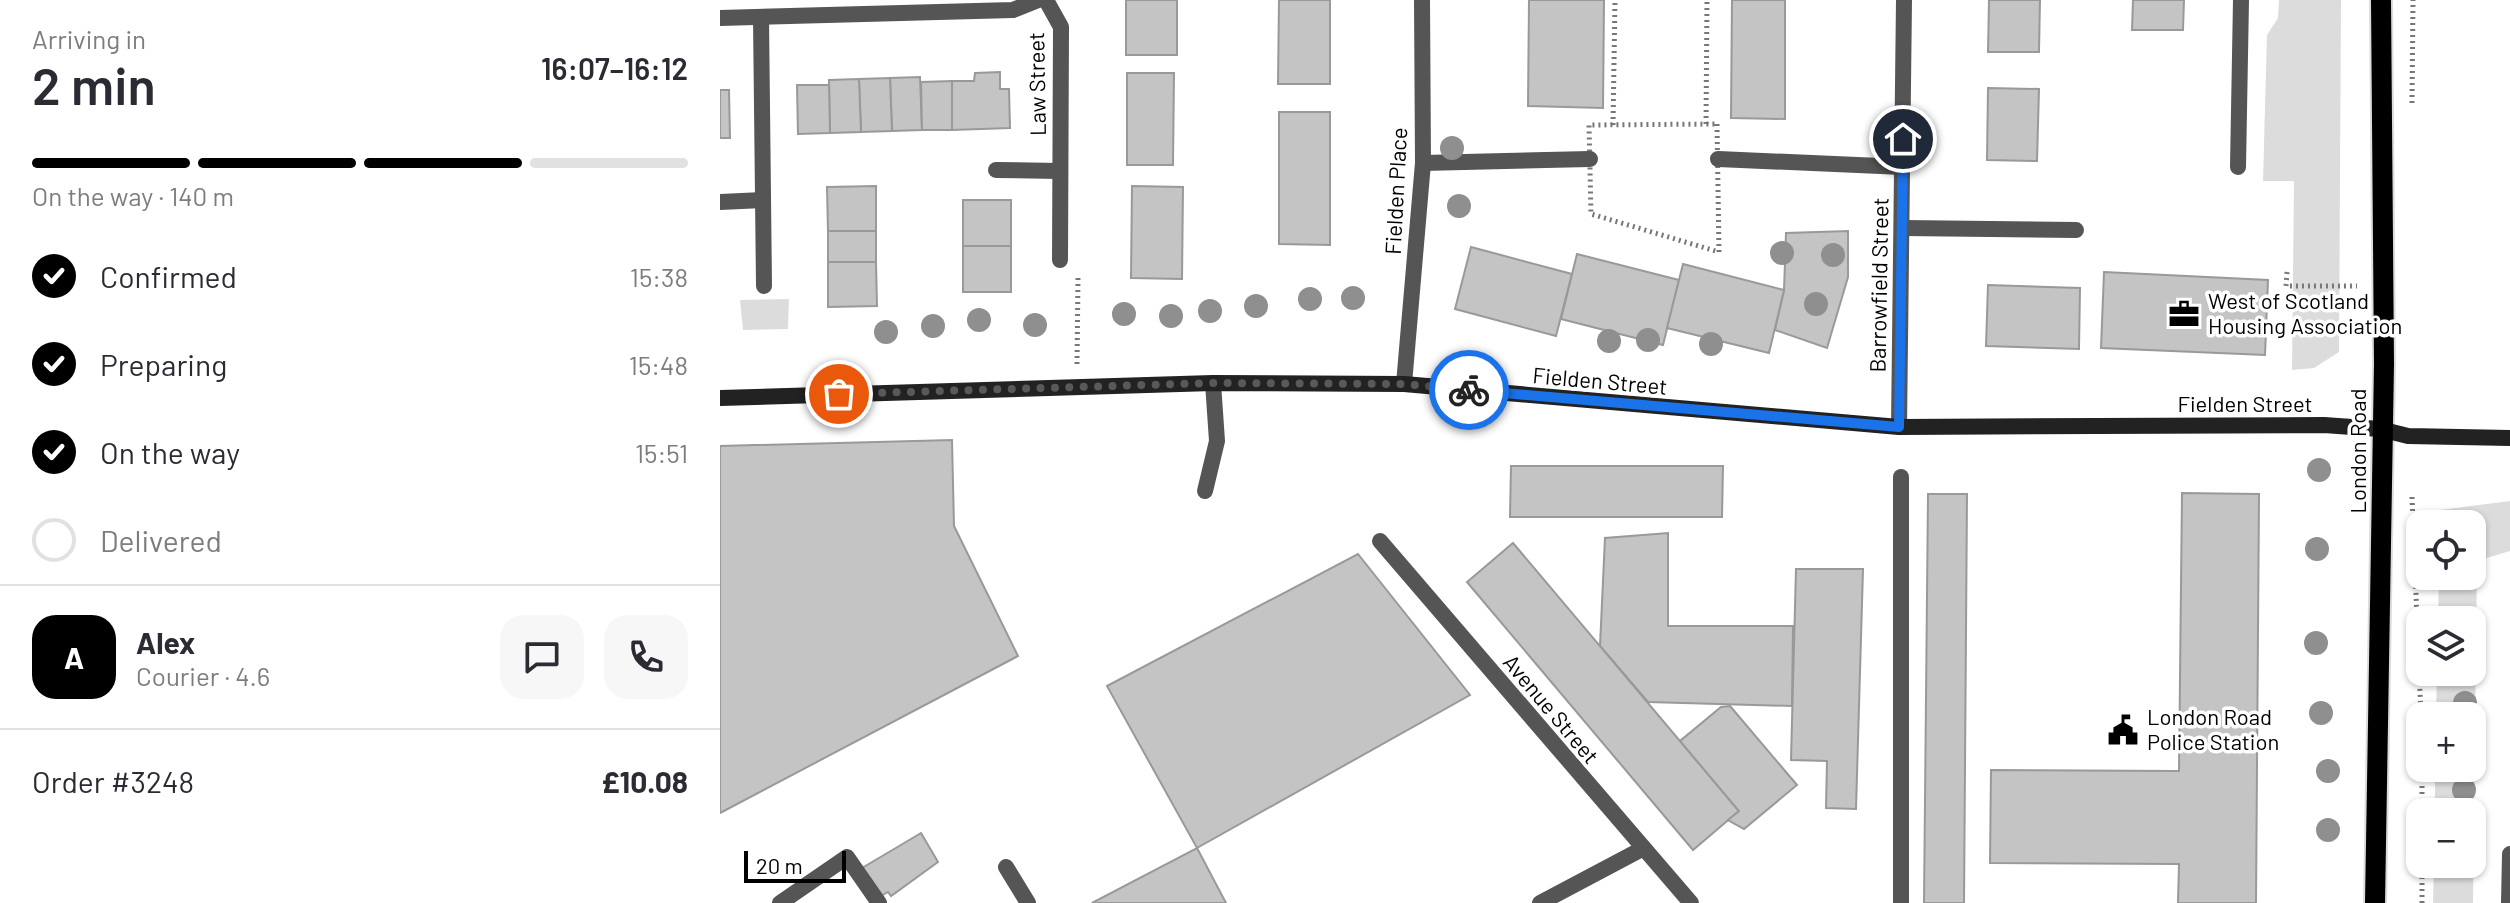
<!DOCTYPE html>
<meta charset="utf-8">
<style>
:root{--surface:#fff;--page:#f7f7f7;--text:#2b2b33;--muted:#7c7c81;--line:#e1e1e2;--accent:#000}
body{margin:0;font-family:Barlow,sans-serif;background:var(--page);color:var(--text);height:100vh;display:flex;flex-direction:column;font-size:30px;white-space:nowrap}
*{box-sizing:border-box;margin:0}
p{font-size:26px;color:var(--muted)}
.icon{flex:none;width:44px;height:44px;fill:none;stroke:currentColor;stroke-width:2;stroke-linecap:round;stroke-linejoin:round}
.map{position:relative;flex:1;overflow:hidden}
.side{display:flex;flex-direction:column;background:var(--surface);width:720px}
.side>*{flex:none}
.controls{position:absolute;left:1686px;top:510px;display:grid;gap:16px}
.controls a{display:grid;place-items:center;width:80px;height:80px;border-radius:16px;background:var(--surface);box-shadow:0 2px 6px #0004;font-size:40px}
.scale{position:absolute;left:24px;bottom:20px;width:102px;box-sizing:border-box;padding-left:8px;border:4px solid #000;border-top:0;font-size:22px;line-height:28px;white-space:nowrap;color:#000;-webkit-text-stroke:6px #fff;paint-order:stroke}
.pin{position:absolute;display:grid;place-items:center;width:68px;height:68px;color:#fff;margin:-34px;border:4px solid #fff;border-radius:50%;box-shadow:0 2px 8px #0007}
.courier{position:absolute;display:grid;place-items:center;width:80px;height:80px;margin:-40px;border:6px solid #1a73e8;border-radius:50%;background:#fff;color:#222;box-shadow:0 2px 10px #0007}
.head em{font-style:normal;font-weight:600}
.head div{display:flex;flex-direction:column-reverse}
.head{display:flex;align-items:center;justify-content:space-between;height:136px;padding:0 32px}
h1{font-size:52px;font-weight:600;line-height:60px}
.bar{display:grid;grid-template-columns:repeat(4,1fr);gap:12px 8px;align-content:center;height:96px;padding:0 32px}
.bar i{height:10px;border-radius:6px;background:var(--line)}
.bar .current{background:var(--accent)}
.bar p{grid-column:span 4}
.line{display:flex;align-items:center;gap:20px;padding:0 32px;border-top:2px solid var(--line)}
.line div{flex:1}
.round{display:grid;place-items:center;flex:none;width:84px;height:84px;border-radius:24px;background:var(--page)}
ol{padding:0 32px;list-style:none}
li{display:flex;align-items:center;gap:24px;height:88px}
li p{margin-inline-start:auto}
li .icon{padding:8px;border-radius:50%;background:var(--accent);color:#fff;stroke-width:4}
li:last-child{color:var(--muted)}
li i{width:44px;height:44px;border:4px solid var(--line);border-radius:50%}
main{display:flex;flex:1;min-height:0}
.map>svg:first-child{display:block}
.green{fill:#dcdcdc}
.building{fill:#c4c4c4;stroke:#999;stroke-width:2}
.lines{fill:none;stroke-linecap:round;stroke-linejoin:round}
.primary-casing{stroke:#dbdbdb;stroke-width:24}
.path{stroke:#777;stroke-width:5;stroke-dasharray:2 4;stroke-linecap:butt}
.service{stroke:#555;stroke-width:16}
.minor{stroke:#555;stroke-width:16}
.secondary{stroke:#222;stroke-width:16}
.primary{stroke:#000;stroke-width:20}
.tree{fill:#8f8f8f}
.done{stroke:#595959;stroke-width:8;stroke-dasharray:0 14.4}
.route{stroke:#1a73e8;stroke-width:10}
.labels{text-anchor:middle;stroke-width:7;stroke-linejoin:round;paint-order:stroke}
.street-label{font-size:22px;fill:#000;stroke:#fff}
.poi-label{font-size:22px;fill:#000;stroke:#fff;text-anchor:start}
</style>
<main>
<section class="side">
<div class="head"><div><h1>2 min</h1><p>Arriving in</p></div><em>16:07–16:12</em></div>
<div class="bar"><i class="current"></i><i class="current"></i><i class="current"></i><i></i><p>On the way · 140 m</p></div>
<ol>
<li><svg class="icon" aria-label="check" viewBox="0 0 24 24"><path d="M5 12l5 5 9-10"/></svg>Confirmed<p>15:38</p></li>
<li><svg class="icon" aria-label="check" viewBox="0 0 24 24"><path d="M5 12l5 5 9-10"/></svg>Preparing<p>15:48</p></li>
<li><svg class="icon" aria-label="check" viewBox="0 0 24 24"><path d="M5 12l5 5 9-10"/></svg>On the way<p>15:51</p></li>
<li><i></i>Delivered</li>
</ol>
<div class="line" style="height:144px"><b class="round" style="background:var(--accent);color:#fff">A</b><div><b>Alex</b><p>Courier · 4.6</p></div><a class="round"><svg class="icon" aria-label="chat" viewBox="0 0 24 24"><path d="M4 5h16v11H9l-5 4z"/></svg></a><a class="round"><svg class="icon" aria-label="phone" viewBox="0 0 24 24"><path d="M5 4h4l2 5-3 2q2 4 5 5l2-3 5 2v4C11 20 4 13 5 4z"/></svg></a></div>
<div class="line" style="height:104px"><div>Order #3248</div><b>£10.08</b></div>
</section>
<div class="map">
<svg width="1790" height="903" viewBox="0 0 1790 903">
<rect width="100%" height="100%" fill="#fff"/>
<!-- green -->
<g class="green">
<polygon points="1559,0 1621,0 1619,352 1594,368 1572,370 1574,181 1543,181 1547,35 1558,18"/>
<polygon points="69,299 68,329 23,330 20,300"/>
<polygon points="1790,501 1790,551 1757,561 1753,903 1713,903 1714,864 1752,864 1752,812 1715,812 1715,768 1752,768 1752,716 1716,716 1717,672 1752,672 1752,620 1718,620 1719,576 1752,576 1752,524 1720,524 1720,510"/>
</g>
<!-- building -->
<g class="building">
<rect x="406" y="0" width="51" height="55"/>
<polygon points="559,0 610,0 610,84 558,84"/>
<polygon points="809,0 884,0 883,108 808,106"/>
<polygon points="1012,0 1065,0 1065,119 1011,118"/>
<polygon points="1269,0 1320,0 1319,52 1268,52"/>
<polygon points="1413,0 1464,0 1463,30 1412,30"/>
<polygon points="280,72 280,89 289,89 290,128 232,130 232,81 254,81 255,73"/>
<polygon points="407,73 454,73 453,165 407,165"/>
<polygon points="200,77 202,130 172,131 170,78"/>
<polygon points="170,78 172,131 141,132 139,79"/>
<polygon points="139,79 141,132 110,133 109,80"/>
<polygon points="232,81 232,130 202,130 201,82"/>
<polygon points="77,85 109,85 110,133 78,134"/>
<polygon points="1268,88 1319,89 1317,161 1267,160"/>
<polygon points="0,90 9,90 10,138 0,138"/>
<polygon points="559,112 610,112 610,245 559,244"/>
<polygon points="156,186 156,231 108,231 107,187"/>
<polygon points="412,186 463,187 462,279 411,278"/>
<rect x="243" y="200" width="48" height="46"/>
<rect x="108" y="231" width="48" height="31"/>
<polygon points="1128,231 1128,277 1107,348 1055,330 1064,290 1066,233"/>
<rect x="243" y="246" width="48" height="46"/>
<polygon points="751,247 852,274 836,336 735,309"/>
<polygon points="857,254 959,280 943,345 841,319"/>
<polygon points="108,262 156,262 157,306 108,307"/>
<polygon points="963,264 1064,290 1049,353 947,328"/>
<polygon points="1384,272 1548,280 1545,355 1381,348"/>
<polygon points="1268,285 1360,288 1359,349 1266,346"/>
<polygon points="232,440 234,526 298,656 0,813 0,446"/>
<polygon points="791,466 1003,466 1002,517 790,517"/>
<polygon points="1462,493 1539,494 1536,903 1458,903 1459,864 1270,863 1271,770 1459,771"/>
<polygon points="1208,494 1247,494 1244,903 1204,903"/>
<polygon points="948,533 948,626 1073,626 1072,706 928,702 880,646 885,538"/>
<polygon points="793,543 1019,811 973,850 747,582"/>
<polygon points="638,554 750,695 477,848 387,686"/>
<polygon points="1076,569 1143,569 1136,809 1106,808 1107,761 1071,760"/>
<polygon points="1010,706 1077,785 1024,829 1008,820 1019,811 960,741 1001,707"/>
<polygon points="201,833 218,862 171,896 168,892 159,897 142,868"/>
<polygon points="477,848 506,903 372,903"/>
</g>
<g class="lines">
<!-- primary casing -->
<g class="primary-casing">
<polyline id="primary" points="1655,903 1664,364 1661,0"/>
</g>
<!-- path -->
<g class="path">
<polyline points="1692,103 1693,0"/>
<polyline points="986,124 987,0"/>
<polygon points="997,124 999,252 871,214 869,125"/>
<polyline points="893,125 895,0"/>
<polyline points="1567,272 1566,286 1637,286"/>
<polyline points="357,364 358,278"/>
<polyline points="1692,497 1701,716"/>
<polyline points="1702,812 1702,768"/>
<polyline points="1702,903 1702,864"/>
</g>
<!-- service -->
<g class="service">
<polyline points="998,159 1183,167"/>
<polyline points="703,163 870,159"/>
<polyline points="1183,228 1356,230"/>
<polyline points="485,491 497,441 493,383"/>
<polyline points="286,867 308,903"/>
<polyline points="60,903 127,857 159,903"/>
</g>
<!-- minor -->
<g class="minor">
<polyline points="326,0 341,27 340,260"/>
<polyline points="41,17 44,286"/>
<polyline points="0,18 293,10 318,0"/>
<polyline points="1518,167 1521,0"/>
<polyline points="276,170 340,171"/>
<polyline points="0,202 43,200"/>
<polyline points="684,384 703,163 702,0"/>
<polyline points="1179,427 1184,0"/>
<polyline points="1181,477 1181,903"/>
<polyline points="660,541 971,903"/>
<polyline points="820,903 922,849"/>
<polyline points="1789,903 1790,854"/>
</g>
<!-- secondary -->
<polyline class="secondary" points="0,398 493,383 684,384 1179,427 1604,425 1660,429 1688,436 1790,438"/>
<!-- primary -->
<use href="#primary" class="primary"/>
</g>
<!-- trees -->
<g class="tree">
<circle cx="732" cy="148" r="12"/>
<circle cx="739" cy="206" r="12"/>
<circle cx="1062" cy="253" r="12"/>
<circle cx="1113" cy="255" r="12"/>
<circle cx="633" cy="298" r="12"/>
<circle cx="590" cy="299" r="12"/>
<circle cx="1096" cy="304" r="12"/>
<circle cx="536" cy="306" r="12"/>
<circle cx="490" cy="311" r="12"/>
<circle cx="404" cy="314" r="12"/>
<circle cx="451" cy="316" r="12"/>
<circle cx="259" cy="320" r="12"/>
<circle cx="315" cy="325" r="12"/>
<circle cx="213" cy="326" r="12"/>
<circle cx="166" cy="332" r="12"/>
<circle cx="928" cy="340" r="12"/>
<circle cx="889" cy="341" r="12"/>
<circle cx="991" cy="344" r="12"/>
<circle cx="1599" cy="470" r="12"/>
<circle cx="1597" cy="549" r="12"/>
<circle cx="1596" cy="643" r="12"/>
<circle cx="1745" cy="703" r="12"/>
<circle cx="1601" cy="713" r="12"/>
<circle cx="1608" cy="771" r="12"/>
<circle cx="1744" cy="790" r="12"/>
<circle cx="1608" cy="830" r="12"/>
</g>
<g class="lines">
<!-- done -->
<polyline class="done" points="119,394 493,383 684,384 749,390"/>
<!-- route -->
<polyline class="route" points="749,390 1179,427 1183,139"/>
</g>
<!-- icons -->
<defs>
<g id="office-bare" transform="scale(2.4)"><path d="M-6-3h4V-5.5h4V-3h4V5H-6ZM-1-4.5V-3h2v-1.5ZM-6 0V1H6V0Z" fill="#000" stroke="#fff" stroke-width="2.5" paint-order="stroke"/></g>
<g id="civic-bare" transform="scale(2.4)"><path d="M-.6-6.5H3V-4.5H.6V-3L4-1V1h2V6H-6V1h2V-1L-.6-3ZM-1.2 2.5V6h2.4V2.5Z" fill="#000" stroke="#fff" stroke-width="2.5" paint-order="stroke"/></g>
</defs>
<g fill-rule="evenodd">
<use href="#office-bare" x="1464" y="314"/>
<use href="#civic-bare" x="1403" y="730"/>
</g>
<g class="labels">
<!-- street labels -->
<g class="street-label">
<text transform="translate(317 84) rotate(-91)" y="8">Law Street</text>
<text transform="translate(676 191) rotate(-87)" y="8">Fielden Place</text>
<text transform="translate(1159 285) rotate(-89)" y="8">Barrowfield Street</text>
<text transform="translate(880 381) rotate(5)" y="8">Fielden Street</text>
<text x="1525" y="412">Fielden Street</text>
<text transform="translate(1638 451) rotate(-90)" y="8">London Road</text>
<text transform="translate(831 709) rotate(50)" y="8">Avenue Street</text>
</g>
<!-- poi labels -->
<g class="poi-label">
<text x="1488" y="309">West of Scotland<tspan x="1488" dy="25">Housing Association</tspan></text>
<text x="1427" y="725">London Road<tspan x="1427" dy="25">Police Station</tspan></text>
</g>
</g>
</svg>
<div class="controls">
<a><svg class="icon" aria-label="locate" viewBox="0 0 24 24"><circle cx="12" cy="12" r="6"/><path d="M12 2v4M12 18v4M2 12h4M18 12h4"/></svg></a>
<a><svg class="icon" aria-label="layers" viewBox="0 0 24 24"><path d="M12 4l9 5-9 5-9-5zM3 14l9 5 9-5"/></svg></a>
<a>+</a>
<a>−</a>
</div>
<div class="scale">20 m</div>
<div class="pin" style="left:119px;top:394px;background:#ea580c"><svg class="icon" aria-label="bag" viewBox="0 0 24 24"><path d="M5 8h14l-1 12H6zM9 8a3 3 0 0 1 6 0"/></svg></div>
<div class="pin" style="left:1183px;top:139px;background:#1f2937"><svg class="icon" aria-label="home" viewBox="0 0 24 24"><path d="M3 11l9-7 9 7M6 9v11h12V9"/></svg></div>
<div class="courier" style="left:749px;top:390px"><svg class="icon" aria-label="bike" viewBox="0 0 24 24"><circle cx="6" cy="16" r="4"/><circle cx="18" cy="16" r="4"/><path d="M6 16l4-8h5l3 8M10 8l3 8H6M13 5h3"/></svg></div>
</div>
</main>
